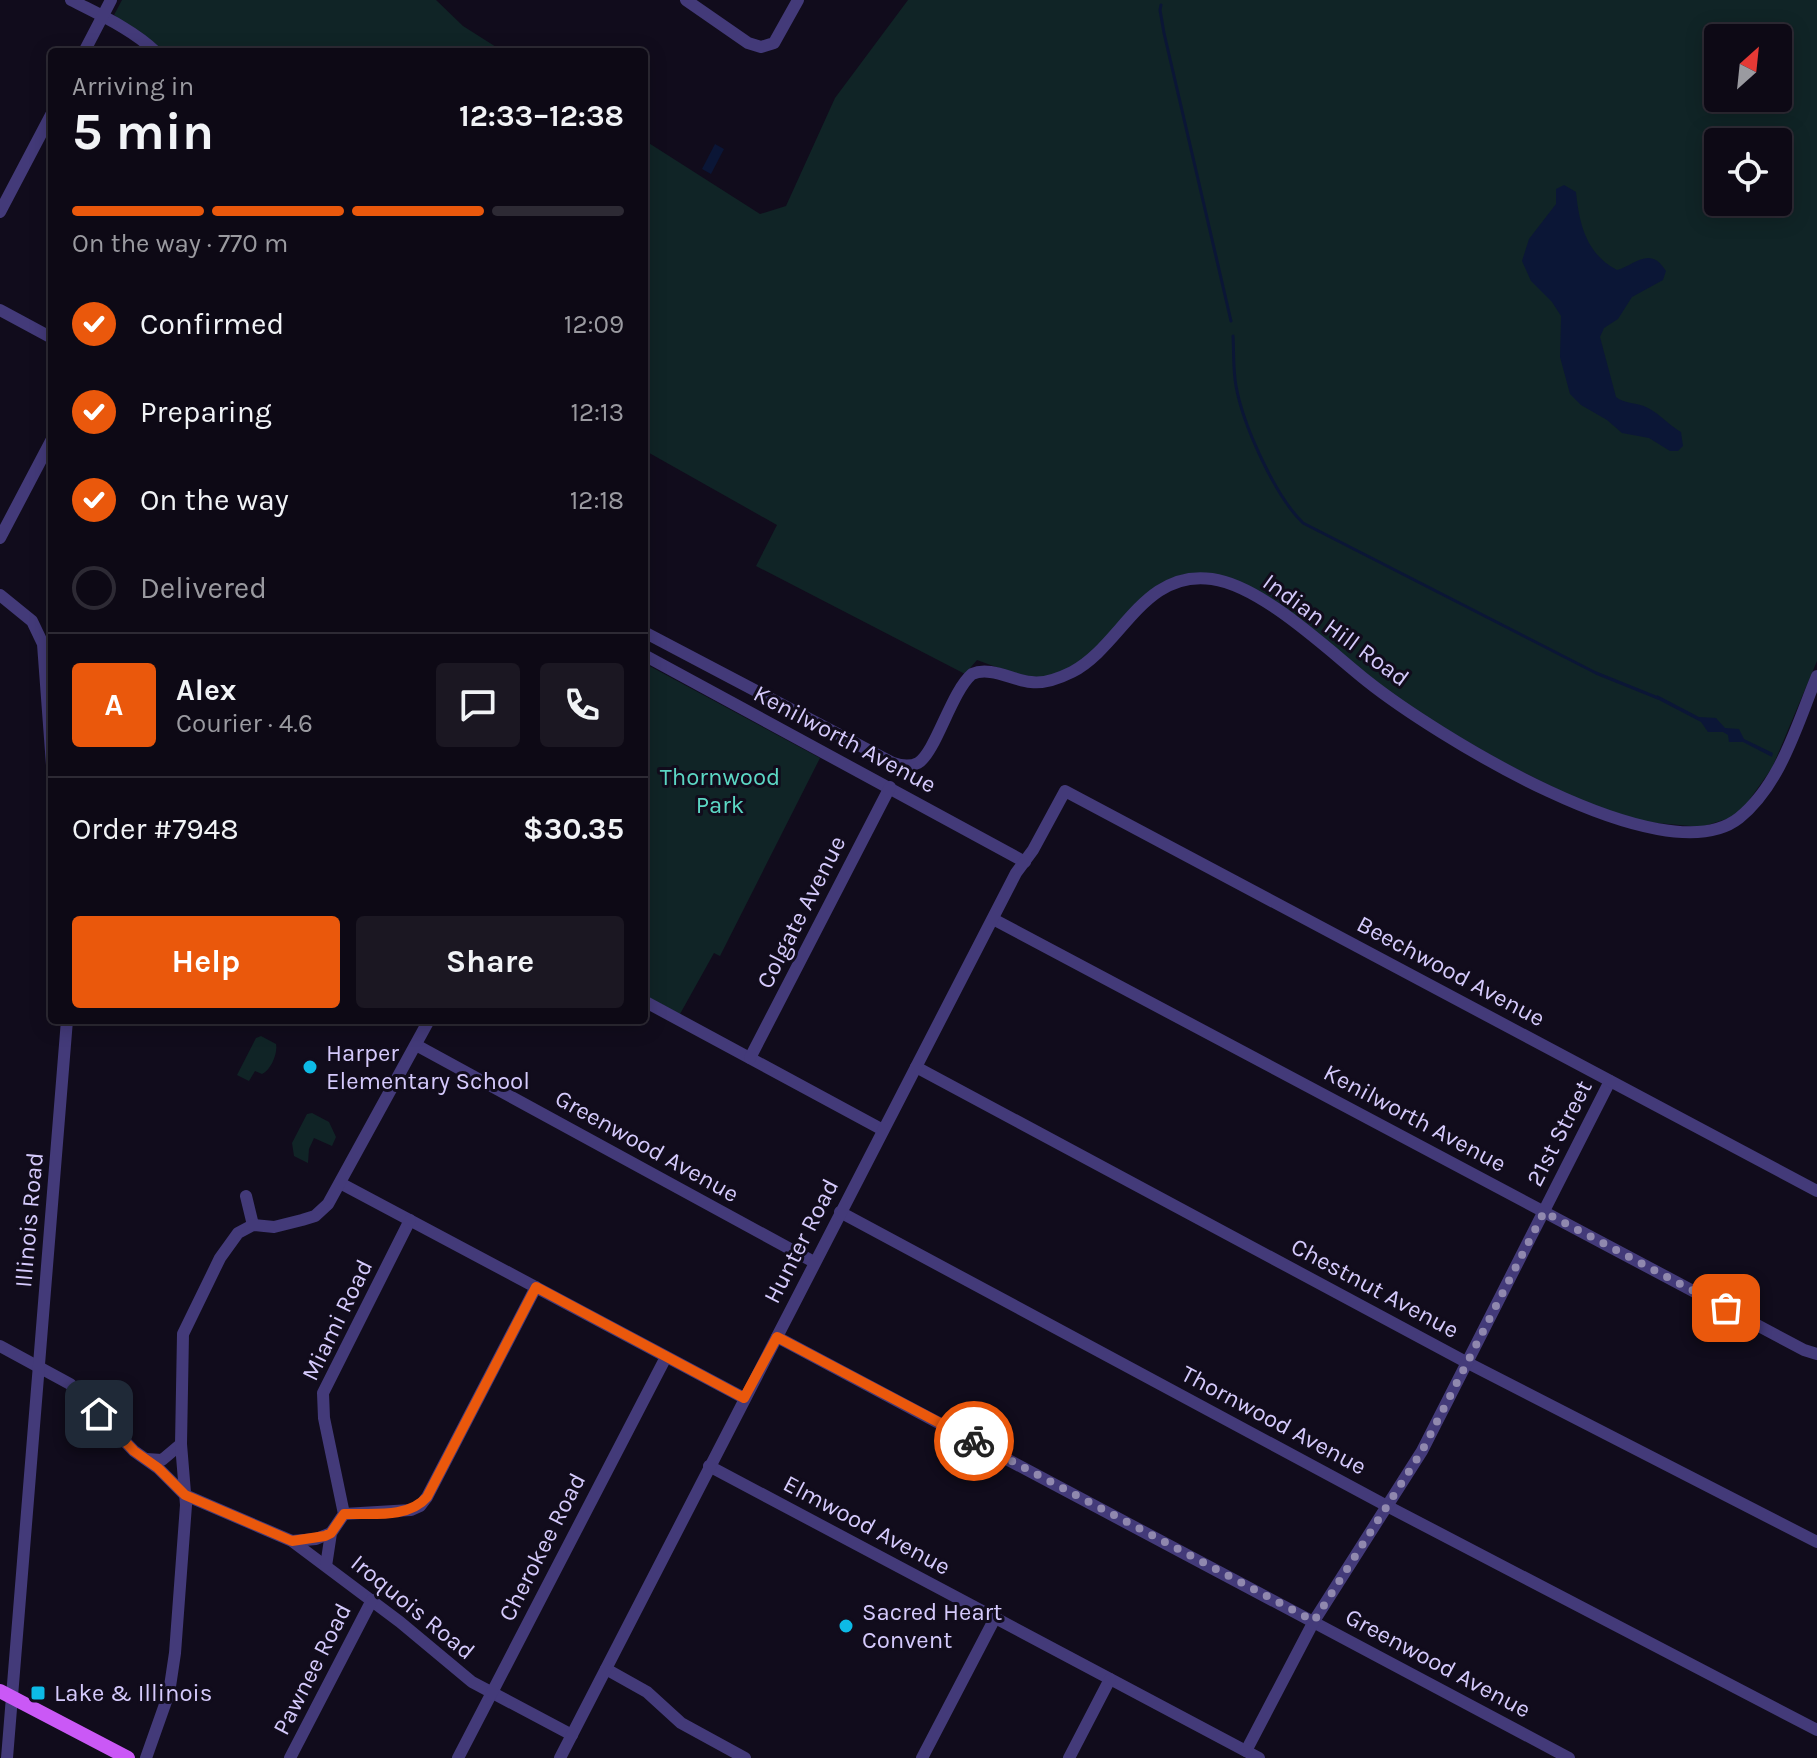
<!DOCTYPE html>
<meta charset="utf-8">
<style>
:root{--surface:#0d0915;--page:#1b1722;--text:#f1f3f6;--muted:#9a9aa0;--line:#2d2a34;--accent:#ea580c}
body{margin:0;font-family:Karla,sans-serif;background:var(--page);color:var(--text);height:100vh;display:flex;flex-direction:column;font-size:30px;white-space:nowrap}
*{box-sizing:border-box;margin:0}
p{font-size:26px;color:var(--muted)}
.icon{flex:none;width:44px;height:44px;fill:none;stroke:currentColor;stroke-width:2;stroke-linecap:round;stroke-linejoin:round}
.map{position:relative;flex:1;overflow:hidden}
.sheet{position:absolute;left:48px;top:48px;width:600px;height:976px;display:flex;flex-direction:column;background:var(--surface);border-radius:8px;box-shadow:0 4px 20px #0003,0 0 0 2px var(--line)}
.sheet>*{flex:none}
.needle{width:52px;rotate:27deg}
.tools{position:absolute;left:1704px;top:24px;display:grid;gap:16px}
.tools a{display:grid;place-items:center;width:88px;height:88px;border-radius:8px;background:var(--surface);box-shadow:0 4px 20px #0003,0 0 0 2px var(--line);font-size:40px}
.pin{position:absolute;display:grid;place-items:center;width:68px;height:68px;color:#fff;margin:-34px;border-radius:16px;box-shadow:0 4px 12px #0006}
.courier{position:absolute;display:grid;place-items:center;width:80px;height:80px;margin:-40px;border:6px solid #ea580c;border-radius:50%;background:#fff;color:#222;box-shadow:0 2px 10px #0007}
.headline em{font-style:normal;font-weight:700}
.headline div{display:flex;flex-direction:column-reverse}
.headline{display:flex;align-items:center;justify-content:space-between;height:136px;padding:0 24px}
h1{font-size:52px;font-weight:700;line-height:60px}
.bar{display:grid;grid-template-columns:repeat(4,1fr);gap:12px 8px;align-content:center;height:96px;padding:0 24px}
.bar i{height:10px;border-radius:6px;background:var(--line)}
.bar .on{background:var(--accent)}
.bar p{grid-column:span 4}
.line{display:flex;align-items:center;gap:20px;padding:0 24px;border-top:2px solid var(--line)}
.line div{flex:1}
.round{display:grid;place-items:center;flex:none;width:84px;height:84px;border-radius:8px;background:var(--page)}
ol{padding:0 24px;list-style:none}
li{display:flex;align-items:center;gap:24px;height:88px}
li p{margin-inline-start:auto}
li .icon{padding:8px;border-radius:50%;background:var(--accent);color:#fff;stroke-width:4}
li:last-child{color:var(--muted)}
li i{width:44px;height:44px;border:4px solid var(--line);border-radius:50%}
.button{display:flex;gap:16px;margin-top:auto;padding:16px 24px}
.button a{flex:1;height:92px;border-radius:8px;background:var(--accent);color:#fff;font-size:32px;font-weight:700;line-height:92px;text-align:center}
.button a+a{background:var(--page);color:var(--text)}
.map>svg:first-child{display:block}
.green{fill:#102426;fill-rule:evenodd}
.water{fill:#0b1636}
.lines{fill:none;stroke-linecap:round;stroke-linejoin:round}
.stream{stroke:#0b1636;stroke-width:3}
.minor{stroke:#433a79;stroke-width:12}
.major{stroke:#ca58f6;stroke-width:14}
.done{stroke:#9088ae;stroke-width:8;stroke-dasharray:0 14.4}
.route{stroke:#ea580c;stroke-width:10}
.poi-dot{fill:#0dbae6;stroke:#110c1c;stroke-width:3}
.labels{text-anchor:middle;stroke-width:6;stroke-linejoin:round;paint-order:stroke}
.street-label{font-size:24px;fill:#d5cafc;stroke:#110c1c}
.park-label{font-size:24px;fill:#5cd7c4;stroke:#110c1c}
.poi-label{font-size:24px;fill:#d5cafc;stroke:#110c1c;text-anchor:start}
</style>
<div class="map">
<svg width="1817" height="1758" viewBox="0 0 1817 1758">
<rect width="100%" height="100%" fill="#110c1c"/>
<!-- green -->
<g class="green">
<polygon points="122,0 436,0 463,26 504,52 160,52 114,15"/>
<path d="M908,0h909v661l-45,107 -27,38 -12,11 -32,10 -55,-5 -53,-15 -90,-45 -75,-43 -213,-145c-23,-2 -41,0 -60,13 -29,28 -74,91 -117,90 -21,-1 -41,-10 -61,-17l-12,14 -209,-108 21,-41 -133,-75v-310l116,74 26,-8 49,-108zM1718,38h60v60h-60zM1718,142h60v60h-60z"/>
<polygon points="644,663 820,758 720,956 714,953 680,1014 644,995"/>
<path d="M261,1036l15,8c2,9 -5,26 -14,30l-7,-3 -6,10 -12,-6 19,-37z"/>
<polygon points="312,1113 329,1122 336,1137 332,1146 314,1138 309,1149 308,1163 294,1156 292,1143 307,1114"/>
</g>
<!-- water -->
<g class="water">
<polygon points="715,144 724,149 711,174 702,169"/>
<path d="M1564,185l12,7c3,31 10,62 41,78 18,-5 33,-25 49,1l-3,9 -31,17 -14,22 -14,9 -4,9 16,60c8,7 21,5 32,11 12,6 21,17 33,24l2,14 -5,5h-8l-21,-13 -27,-5 -15,-13 -26,-15 -11,-11 -10,-37 1,-41 -9,-14 -21,-21 -9,-20 7,-22 27,-35v-15z"/>
<polygon points="1657,695 1699,717 1716,718 1725,728 1739,729 1744,739 1773,753 1772,757 1743,742 1729,742 1728,735 1723,732 1708,732 1701,722 1657,699"/>
</g>
<g class="lines">
<!-- stream -->
<g class="stream">
<polyline points="1161,5 1160,10 1164,33 1231,321"/>
<path d="M1233,336c1,17 0,34 3,50 7,39 39,110 67,137l293,150 62,25"/>
</g>
<!-- minor -->
<g class="minor">
<path d="M71,0c29,15 61,29 85,52"/>
<polyline points="686,0 748,43 761,47 774,43 798,0"/>
<polyline points="84,52 111,0"/>
<polyline points="0,212 52,113"/>
<polyline points="0,310 52,338"/>
<polyline points="0,538 52,439"/>
<polyline points="0,595 32,621 43,644 52,765"/>
<path d="M644,632l249,131c9,3 17,4 25,0 18,-11 33,-71 54,-89 18,-8 40,6 59,8 14,2 29,-4 41,-10 50,-26 71,-103 140,-93 50,7 115,70 155,102 64,51 296,197 372,137 42,-34 58,-94 78,-142"/>
<polyline points="644,655 1025,862"/>
<polyline points="993,919 1804,1350 1817,1354"/>
<polyline points="644,1001 883,1130"/>
<polyline points="416,1045 814,1262"/>
<polyline points="750,1058 890,787"/>
<polyline points="916,1067 1466,1362 1817,1542"/>
<polyline points="340,1183 744,1398"/>
<polyline points="246,1196 253,1225"/>
<polyline points="840,1212 1387,1506 1817,1730"/>
<polyline points="777,1337 1569,1758"/>
<polyline points="0,1346 70,1384 134,1451 158,1468 185,1495 292,1541 400,1622 472,1682 572,1735"/>
<polyline points="146,1459 162,1460 181,1444"/>
<polyline points="709,1466 1259,1758"/>
<polyline points="344,1514 411,1510 420,1506 427,1497 536,1287"/>
<polyline points="292,1541 316,1539 331,1533"/>
<polyline points="326,1566 331,1533 344,1514 324,1418 323,1393 410,1220"/>
<polyline points="606,1669 647,1692 681,1723 745,1758"/>
<polyline points="1246,1751 1314,1621 1422,1451 1610,1081"/>
<polyline points="7,1758 67,1020"/>
<polyline points="146,1758 169,1693 175,1653 186,1505 181,1444 183,1334 220,1258 238,1233 253,1225 274,1227 302,1220 315,1216 328,1204 429,1020"/>
<polyline points="290,1758 372,1600"/>
<polyline points="458,1758 666,1357"/>
<polyline points="560,1758 1016,873 1033,850 1065,791 1817,1191"/>
<polyline points="922,1758 995,1618"/>
<polyline points="1069,1758 1110,1679"/>
</g>
<!-- major -->
<polyline class="major" points="0,1691 128,1758"/>
</g>
<g class="lines">
<!-- done -->
<polyline class="done" points="974,1441 1314,1621 1422,1451 1544,1212 1726,1308"/>
<!-- route -->
<path class="route" d="M99,1414l35,37 24,17 27,27 107,46 33,-5 6,-3 13,-19c27,-1 64,5 83,-17l109,-210 208,111 33,-61 197,104"/>
</g>
<!-- markers -->
<g class="poi-dot">
<circle cx="310" cy="1067" r="8"/>
<circle cx="846" cy="1626" r="8"/>
<rect x="30" y="1685" width="16" height="16" rx="4"/>
</g>
<g class="labels">
<!-- street labels -->
<g class="street-label">
<text transform="translate(1336 630) rotate(36)" y="8">Indian Hill Road</text>
<text transform="translate(845 739) rotate(28)" y="8">Kenilworth Avenue</text>
<text transform="translate(801 912) rotate(-63)" y="8">Colgate Avenue</text>
<text transform="translate(1451 971) rotate(28)" y="8">Beechwood Avenue</text>
<text transform="translate(1415 1118) rotate(28)" y="8">Kenilworth Avenue</text>
<text transform="translate(1559 1133) rotate(-63)" y="8">21st Street</text>
<text transform="translate(647 1146) rotate(29)" y="8">Greenwood Avenue</text>
<text transform="translate(29 1220) rotate(-85)" y="8">Illinois Road</text>
<text transform="translate(801 1241) rotate(-63)" y="8">Hunter Road</text>
<text transform="translate(1375 1288) rotate(28)" y="8">Chestnut Avenue</text>
<text transform="translate(337 1320) rotate(-64)" y="8">Miami Road</text>
<text transform="translate(1274 1420) rotate(28)" y="8">Thornwood Avenue</text>
<text transform="translate(867 1525) rotate(28)" y="8">Elmwood Avenue</text>
<text transform="translate(542 1547) rotate(-63)" y="8">Cherokee Road</text>
<text transform="translate(413 1607) rotate(39)" y="8">Iroquois Road</text>
<text transform="translate(1438 1663) rotate(28)" y="8">Greenwood Avenue</text>
<text transform="translate(312 1669) rotate(-63)" y="8">Pawnee Road</text>
</g>
<!-- park labels -->
<g class="park-label">
<text x="720" y="785">Thornwood<tspan x="720" dy="28">Park</tspan></text>
</g>
<!-- poi labels -->
<g class="poi-label">
<text x="326" y="1061">Harper<tspan x="326" dy="28">Elementary School</tspan></text>
<text x="862" y="1620">Sacred Heart<tspan x="862" dy="28">Convent</tspan></text>
<text x="54" y="1701">Lake &amp; Illinois</text>
</g>
</g>
</svg>
<div class="tools">
<a><svg class="needle" viewBox="-14 -14 28 28"><path d="M0-13l5 13h-10z" fill="#e53935"/><path d="M0 13l5-13h-10z" fill="#9a9aa0"/></svg></a>
<a><svg class="icon" aria-label="locate" viewBox="0 0 24 24"><circle cx="12" cy="12" r="6"/><path d="M12 2v4M12 18v4M2 12h4M18 12h4"/></svg></a>
</div>
<div class="pin" style="left:1726px;top:1308px;background:#ea580c"><svg class="icon" aria-label="bag" viewBox="0 0 24 24"><path d="M5 8h14l-1 12H6zM9 8a3 3 0 0 1 6 0"/></svg></div>
<div class="pin" style="left:99px;top:1414px;background:#1f2937"><svg class="icon" aria-label="home" viewBox="0 0 24 24"><path d="M3 11l9-7 9 7M6 9v11h12V9"/></svg></div>
<div class="courier" style="left:974px;top:1441px"><svg class="icon" aria-label="bike" viewBox="0 0 24 24"><circle cx="6" cy="16" r="4"/><circle cx="18" cy="16" r="4"/><path d="M6 16l4-8h5l3 8M10 8l3 8H6M13 5h3"/></svg></div>
<section class="sheet">
<div class="headline"><div><h1>5 min</h1><p>Arriving in</p></div><em>12:33–12:38</em></div>
<div class="bar"><i class="on"></i><i class="on"></i><i class="on"></i><i></i><p>On the way · 770 m</p></div>
<ol>
<li><svg class="icon" aria-label="check" viewBox="0 0 24 24"><path d="M5 12l5 5 9-10"/></svg>Confirmed<p>12:09</p></li>
<li><svg class="icon" aria-label="check" viewBox="0 0 24 24"><path d="M5 12l5 5 9-10"/></svg>Preparing<p>12:13</p></li>
<li><svg class="icon" aria-label="check" viewBox="0 0 24 24"><path d="M5 12l5 5 9-10"/></svg>On the way<p>12:18</p></li>
<li><i></i>Delivered</li>
</ol>
<div class="line" style="height:144px"><b class="round" style="background:var(--accent);color:#fff">A</b><div><b>Alex</b><p>Courier · 4.6</p></div><a class="round"><svg class="icon" aria-label="chat" viewBox="0 0 24 24"><path d="M4 5h16v11H9l-5 4z"/></svg></a><a class="round"><svg class="icon" aria-label="phone" viewBox="0 0 24 24"><path d="M5 4h4l2 5-3 2q2 4 5 5l2-3 5 2v4C11 20 4 13 5 4z"/></svg></a></div>
<div class="line" style="height:104px"><div>Order #7948</div><b>$30.35</b></div>
<div class="button"><a>Help</a><a>Share</a></div>
</section>
</div>
